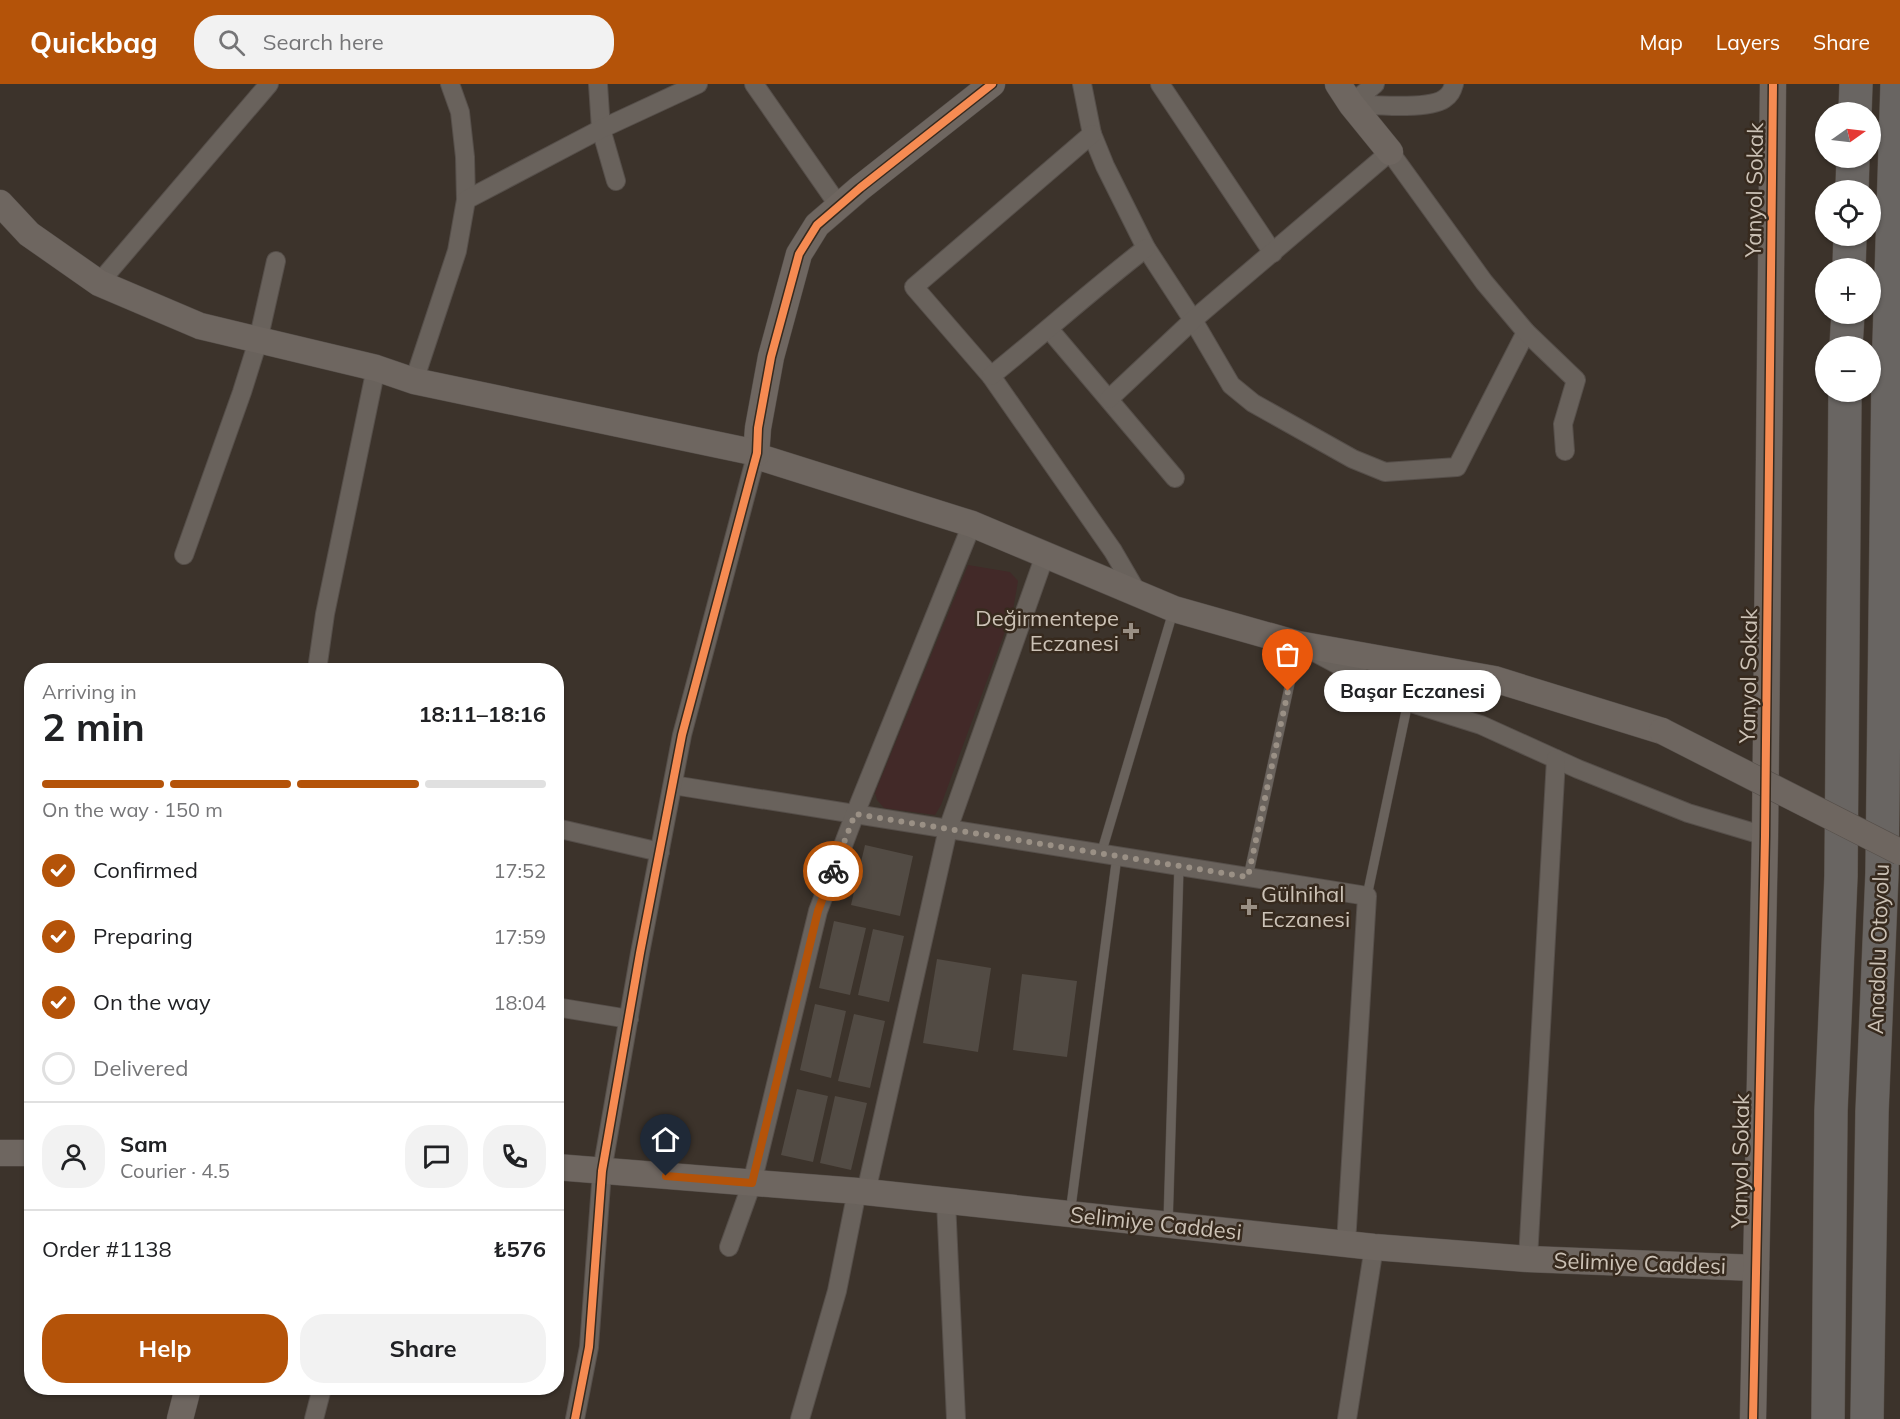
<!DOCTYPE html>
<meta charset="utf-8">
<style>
:root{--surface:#fff;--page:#f2f2f2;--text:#202124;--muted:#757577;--line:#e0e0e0;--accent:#b45309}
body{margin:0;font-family:Mulish,sans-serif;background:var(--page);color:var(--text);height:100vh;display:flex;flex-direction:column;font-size:22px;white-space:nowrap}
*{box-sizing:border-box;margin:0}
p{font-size:20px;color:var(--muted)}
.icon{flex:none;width:33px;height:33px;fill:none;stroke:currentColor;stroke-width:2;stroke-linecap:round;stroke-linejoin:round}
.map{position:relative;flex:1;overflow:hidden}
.sheet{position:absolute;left:24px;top:579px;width:540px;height:732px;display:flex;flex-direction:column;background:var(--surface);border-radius:24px;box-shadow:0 2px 4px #0004}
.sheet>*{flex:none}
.needle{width:39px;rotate:76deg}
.controls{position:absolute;left:1815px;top:18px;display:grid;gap:12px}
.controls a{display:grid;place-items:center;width:66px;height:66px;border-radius:50%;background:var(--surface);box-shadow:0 2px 4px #0004;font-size:30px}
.pin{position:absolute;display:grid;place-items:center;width:51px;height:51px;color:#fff;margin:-62px -26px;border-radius:50% 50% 50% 0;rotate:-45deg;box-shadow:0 0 6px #0007}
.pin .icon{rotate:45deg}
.courier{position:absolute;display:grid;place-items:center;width:60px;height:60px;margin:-30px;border:4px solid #b45309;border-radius:50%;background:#fff;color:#222;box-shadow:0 2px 8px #0007}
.bubble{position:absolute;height:42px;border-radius:21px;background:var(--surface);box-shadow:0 2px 4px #0004;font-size:20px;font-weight:700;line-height:42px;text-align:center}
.overview em{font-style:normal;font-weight:700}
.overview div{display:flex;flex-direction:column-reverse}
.overview{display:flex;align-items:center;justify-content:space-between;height:102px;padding:0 18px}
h1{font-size:39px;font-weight:700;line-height:45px}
.bar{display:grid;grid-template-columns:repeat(4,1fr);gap:9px 6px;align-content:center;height:72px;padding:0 18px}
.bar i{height:8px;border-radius:4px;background:var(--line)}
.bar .current{background:var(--accent)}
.bar p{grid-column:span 4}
.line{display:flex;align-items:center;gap:15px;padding:0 18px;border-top:2px solid var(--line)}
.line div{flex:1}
.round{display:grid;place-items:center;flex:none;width:63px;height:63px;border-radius:24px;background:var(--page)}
ol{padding:0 18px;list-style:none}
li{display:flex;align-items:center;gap:18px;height:66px}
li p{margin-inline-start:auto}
li .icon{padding:6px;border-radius:50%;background:var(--accent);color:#fff;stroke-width:4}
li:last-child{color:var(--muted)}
li i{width:33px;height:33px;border:3px solid var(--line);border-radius:50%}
.action{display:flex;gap:12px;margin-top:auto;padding:12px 18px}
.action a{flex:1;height:69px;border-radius:24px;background:var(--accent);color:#fff;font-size:24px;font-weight:700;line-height:69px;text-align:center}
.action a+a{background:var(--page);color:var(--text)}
header{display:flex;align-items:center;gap:36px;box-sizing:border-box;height:84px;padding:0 30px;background:var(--accent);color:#fff}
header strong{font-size:28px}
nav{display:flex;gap:33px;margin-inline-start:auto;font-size:21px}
.search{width:420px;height:54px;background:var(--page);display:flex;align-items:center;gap:15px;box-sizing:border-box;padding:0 21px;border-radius:24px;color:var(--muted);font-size:22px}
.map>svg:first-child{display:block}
.green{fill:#422928}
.building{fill:#524b44}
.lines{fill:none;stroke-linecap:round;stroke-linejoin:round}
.lane-casing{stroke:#564f4a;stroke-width:10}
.street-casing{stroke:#564f4a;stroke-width:20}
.secondary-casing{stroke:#564f4a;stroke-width:27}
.highway-casing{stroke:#574f48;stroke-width:34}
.lane{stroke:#69625c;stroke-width:9}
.street{stroke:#69625c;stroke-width:18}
.secondary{stroke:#6e6660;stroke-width:26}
.highway{stroke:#696562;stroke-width:33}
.secondary-bridge-casing{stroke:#564f4a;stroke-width:27;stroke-linecap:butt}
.secondary-bridge{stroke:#6e6660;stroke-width:26}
.cycleway-casing{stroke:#372a1e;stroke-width:11}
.cycleway{stroke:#f68b52;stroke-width:8}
.done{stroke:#9a9085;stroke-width:6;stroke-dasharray:0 10.8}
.route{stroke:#b45309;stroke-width:8}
.poi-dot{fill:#9a9085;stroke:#372a1e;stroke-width:2}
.labels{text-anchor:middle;stroke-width:5;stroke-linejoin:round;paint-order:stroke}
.street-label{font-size:22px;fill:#ccc2b6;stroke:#372a1e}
.poi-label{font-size:22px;fill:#ccc2b6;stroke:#372a1e;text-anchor:end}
</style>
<header>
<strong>Quickbag</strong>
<div class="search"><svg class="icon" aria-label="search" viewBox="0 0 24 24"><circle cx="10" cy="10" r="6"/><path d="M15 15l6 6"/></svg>Search here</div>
<nav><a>Map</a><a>Layers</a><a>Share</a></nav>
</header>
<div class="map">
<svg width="1900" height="1335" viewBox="0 0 1900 1335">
<rect width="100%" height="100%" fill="#3c332b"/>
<!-- green -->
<polygon class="green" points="968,481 1010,488 1018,497 1013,526 941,721 935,731 884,724 877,716 875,709"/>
<!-- building -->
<g class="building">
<polygon points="865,761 913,772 900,832 851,821"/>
<polygon points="834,837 866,844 850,911 819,904"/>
<polygon points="873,845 904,852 889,918 858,911"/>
<polygon points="937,875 991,884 978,968 923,959"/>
<polygon points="1022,890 1077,897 1067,973 1013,966"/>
<polygon points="815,920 846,927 831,994 800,986"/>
<polygon points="854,930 885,937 870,1004 838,997"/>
<polygon points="797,1005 828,1012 813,1078 781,1071"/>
<polygon points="835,1012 867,1019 851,1086 820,1079"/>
</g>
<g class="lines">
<!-- lane casing -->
<g class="lane-casing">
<g id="lane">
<polyline points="1101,770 1173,528"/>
<polyline points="1248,793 1298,562"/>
<polyline points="1367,812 1408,618"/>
<polyline points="1070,1130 1117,772"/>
<polyline points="1168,1140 1179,782"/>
</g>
</g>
<!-- street casing -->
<g class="street-casing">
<g id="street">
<polyline points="450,0 460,28 465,73 466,116"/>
<polyline points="598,0 601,45 616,97"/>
<polyline points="754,0 839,122"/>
<polyline points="1082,0 1092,50 1105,82 1146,164 1193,236 1231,301 1253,319 1353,375 1385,388 1457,383 1526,248"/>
<polyline points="1160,0 1273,169"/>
<path d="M1375,0l-24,20c21,1 77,6 93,-5 6,-4 8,-8 10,-15"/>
<polyline points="1092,50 914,203 991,292 1113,467 1138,510"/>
<polyline points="99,199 269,0"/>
<polyline points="1049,245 1175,394"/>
<path d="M991,292c52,-42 102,-87 155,-128"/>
<polyline points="414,297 457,167 466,116 601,45 698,0"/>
<polyline points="1109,315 1193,236 1390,68 1484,198 1526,248 1576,296 1563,340 1565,367"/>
<polyline points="184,471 242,308 258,257 276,177"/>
<polyline points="1316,569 1408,618 1481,641 1578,685 1688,729 1765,752"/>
<polyline points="317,586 325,530 376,284"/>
<polyline points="673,701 1367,812 1346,1160"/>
<polyline points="556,744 660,768"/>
<polyline points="556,923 629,935"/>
<polyline points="866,1108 948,745 1045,471"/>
<polyline points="946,1117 956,1335"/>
<polyline points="729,1163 752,1099 818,827 855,730 972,440"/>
<polyline points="1528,1175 1556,675"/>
<polyline points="314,1335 322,1304"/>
<polyline points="575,1335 589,1263 602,1087 640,869 682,651 756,372"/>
<polyline points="800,1335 837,1207 857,1107"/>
<polyline points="1347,1335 1374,1163"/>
</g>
</g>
<!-- secondary casing -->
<g class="secondary-casing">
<g id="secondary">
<polyline points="992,0 860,104 817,141 799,170 771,273 758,344 756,372 972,440 1174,525 1298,560 1494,595 1662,647"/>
<polyline points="1338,0 1351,20 1390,68"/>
<polyline points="0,119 29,150 99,199 200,242 376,284 414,297 757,369"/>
<polyline points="0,1069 32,1069"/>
<polyline points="556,1083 857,1107 1374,1163 1528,1175 1756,1184"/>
<polyline points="180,1335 188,1304"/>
<polyline points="1753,1335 1765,752 1773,0"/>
</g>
</g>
<!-- highway casing -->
<g class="highway-casing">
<g id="highway">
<polyline points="1855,28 1856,0"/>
<polyline points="1852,106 1853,74"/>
<polyline points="1849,184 1850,152"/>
<polyline points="1846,262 1848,230"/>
<polyline points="1828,1335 1831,1027 1841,792 1845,308"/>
<polyline points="1867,1335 1872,1028 1882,789 1888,291 1897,0"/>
</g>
</g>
<!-- lane -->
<use href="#lane" class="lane"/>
<!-- street -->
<use href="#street" class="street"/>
<!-- secondary -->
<use href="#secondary" class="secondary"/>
<!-- highway -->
<use href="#highway" class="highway"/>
<!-- secondary-bridge casing -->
<g class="secondary-bridge-casing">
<polyline id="secondary-bridge" points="1662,647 1900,768"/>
</g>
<!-- secondary-bridge -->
<use href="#secondary-bridge" class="secondary-bridge"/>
<!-- cycleway casing -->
<g class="cycleway-casing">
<g id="cycleway">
<polyline points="575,1335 589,1263 602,1087 640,869 682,651 757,369 758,344 771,273 799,170 817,141 860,104 992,0"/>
<polyline points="1753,1335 1765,752 1773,0"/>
</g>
</g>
<!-- cycleway -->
<use href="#cycleway" class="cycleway"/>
</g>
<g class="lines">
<!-- done -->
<polyline class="done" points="833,787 855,730 1248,793 1288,607"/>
<!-- route -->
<polyline class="route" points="666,1092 752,1099 818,827 833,787"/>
</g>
<!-- markers -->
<g class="poi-dot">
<path d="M1128 538h6v6h6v6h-6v6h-6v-6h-6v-6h6z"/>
<path d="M1246 814h6v6h6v6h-6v6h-6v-6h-6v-6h6z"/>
</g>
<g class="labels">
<!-- street labels -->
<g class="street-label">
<text transform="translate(1754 106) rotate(-89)" y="8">Yanyol Sokak</text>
<text transform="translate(1748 592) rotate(-89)" y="8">Yanyol Sokak</text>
<text transform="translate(1878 865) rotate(-88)" y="8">Anadolu Otoyolu</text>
<text transform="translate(1740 1077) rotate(-89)" y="8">Yanyol Sokak</text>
<text transform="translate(1156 1139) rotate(6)" y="8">Selimiye Caddesi</text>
<text transform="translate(1640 1179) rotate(2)" y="8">Selimiye Caddesi</text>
</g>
<!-- poi labels -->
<g class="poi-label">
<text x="1119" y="542">Değirmentepe<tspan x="1119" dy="25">Eczanesi</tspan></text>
<text x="1261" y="818" text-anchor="start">Gülnihal<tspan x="1261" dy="25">Eczanesi</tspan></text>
</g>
</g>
</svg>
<div class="controls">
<a><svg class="needle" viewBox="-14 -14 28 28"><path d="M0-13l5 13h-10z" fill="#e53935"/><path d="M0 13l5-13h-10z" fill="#757577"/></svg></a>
<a><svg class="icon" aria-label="locate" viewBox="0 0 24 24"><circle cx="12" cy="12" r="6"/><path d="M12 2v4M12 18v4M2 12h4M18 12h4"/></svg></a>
<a>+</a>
<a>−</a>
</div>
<div class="pin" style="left:1288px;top:607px;background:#ea580c"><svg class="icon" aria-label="bag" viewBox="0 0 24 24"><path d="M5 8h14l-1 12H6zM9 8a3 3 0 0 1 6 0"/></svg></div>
<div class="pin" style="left:666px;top:1092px;background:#1f2937"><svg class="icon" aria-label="home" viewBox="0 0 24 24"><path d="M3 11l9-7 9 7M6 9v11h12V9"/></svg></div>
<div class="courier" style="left:833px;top:787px"><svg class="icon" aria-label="bike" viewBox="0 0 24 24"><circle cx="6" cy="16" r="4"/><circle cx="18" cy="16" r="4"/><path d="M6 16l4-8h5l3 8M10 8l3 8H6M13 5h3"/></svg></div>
<div class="bubble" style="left:1324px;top:586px;width:177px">Başar Eczanesi</div>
<section class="sheet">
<div class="overview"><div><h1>2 min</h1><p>Arriving in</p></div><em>18:11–18:16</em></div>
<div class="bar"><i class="current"></i><i class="current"></i><i class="current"></i><i></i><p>On the way · 150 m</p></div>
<ol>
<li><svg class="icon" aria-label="check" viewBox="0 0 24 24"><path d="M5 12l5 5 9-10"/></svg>Confirmed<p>17:52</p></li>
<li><svg class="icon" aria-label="check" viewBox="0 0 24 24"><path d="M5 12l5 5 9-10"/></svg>Preparing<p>17:59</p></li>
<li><svg class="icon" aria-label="check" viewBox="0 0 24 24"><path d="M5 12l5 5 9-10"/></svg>On the way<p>18:04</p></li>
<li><i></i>Delivered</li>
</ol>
<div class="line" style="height:108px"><a class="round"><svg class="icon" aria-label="person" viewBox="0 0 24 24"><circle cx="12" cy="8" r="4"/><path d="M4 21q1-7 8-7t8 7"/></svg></a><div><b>Sam</b><p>Courier · 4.5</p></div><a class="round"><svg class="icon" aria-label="chat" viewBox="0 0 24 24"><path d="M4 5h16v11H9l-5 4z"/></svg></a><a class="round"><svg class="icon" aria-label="phone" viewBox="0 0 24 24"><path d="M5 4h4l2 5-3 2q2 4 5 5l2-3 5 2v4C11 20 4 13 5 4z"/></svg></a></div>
<div class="line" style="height:78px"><div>Order #1138</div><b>₺576</b></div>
<div class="action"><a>Help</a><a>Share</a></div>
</section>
</div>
